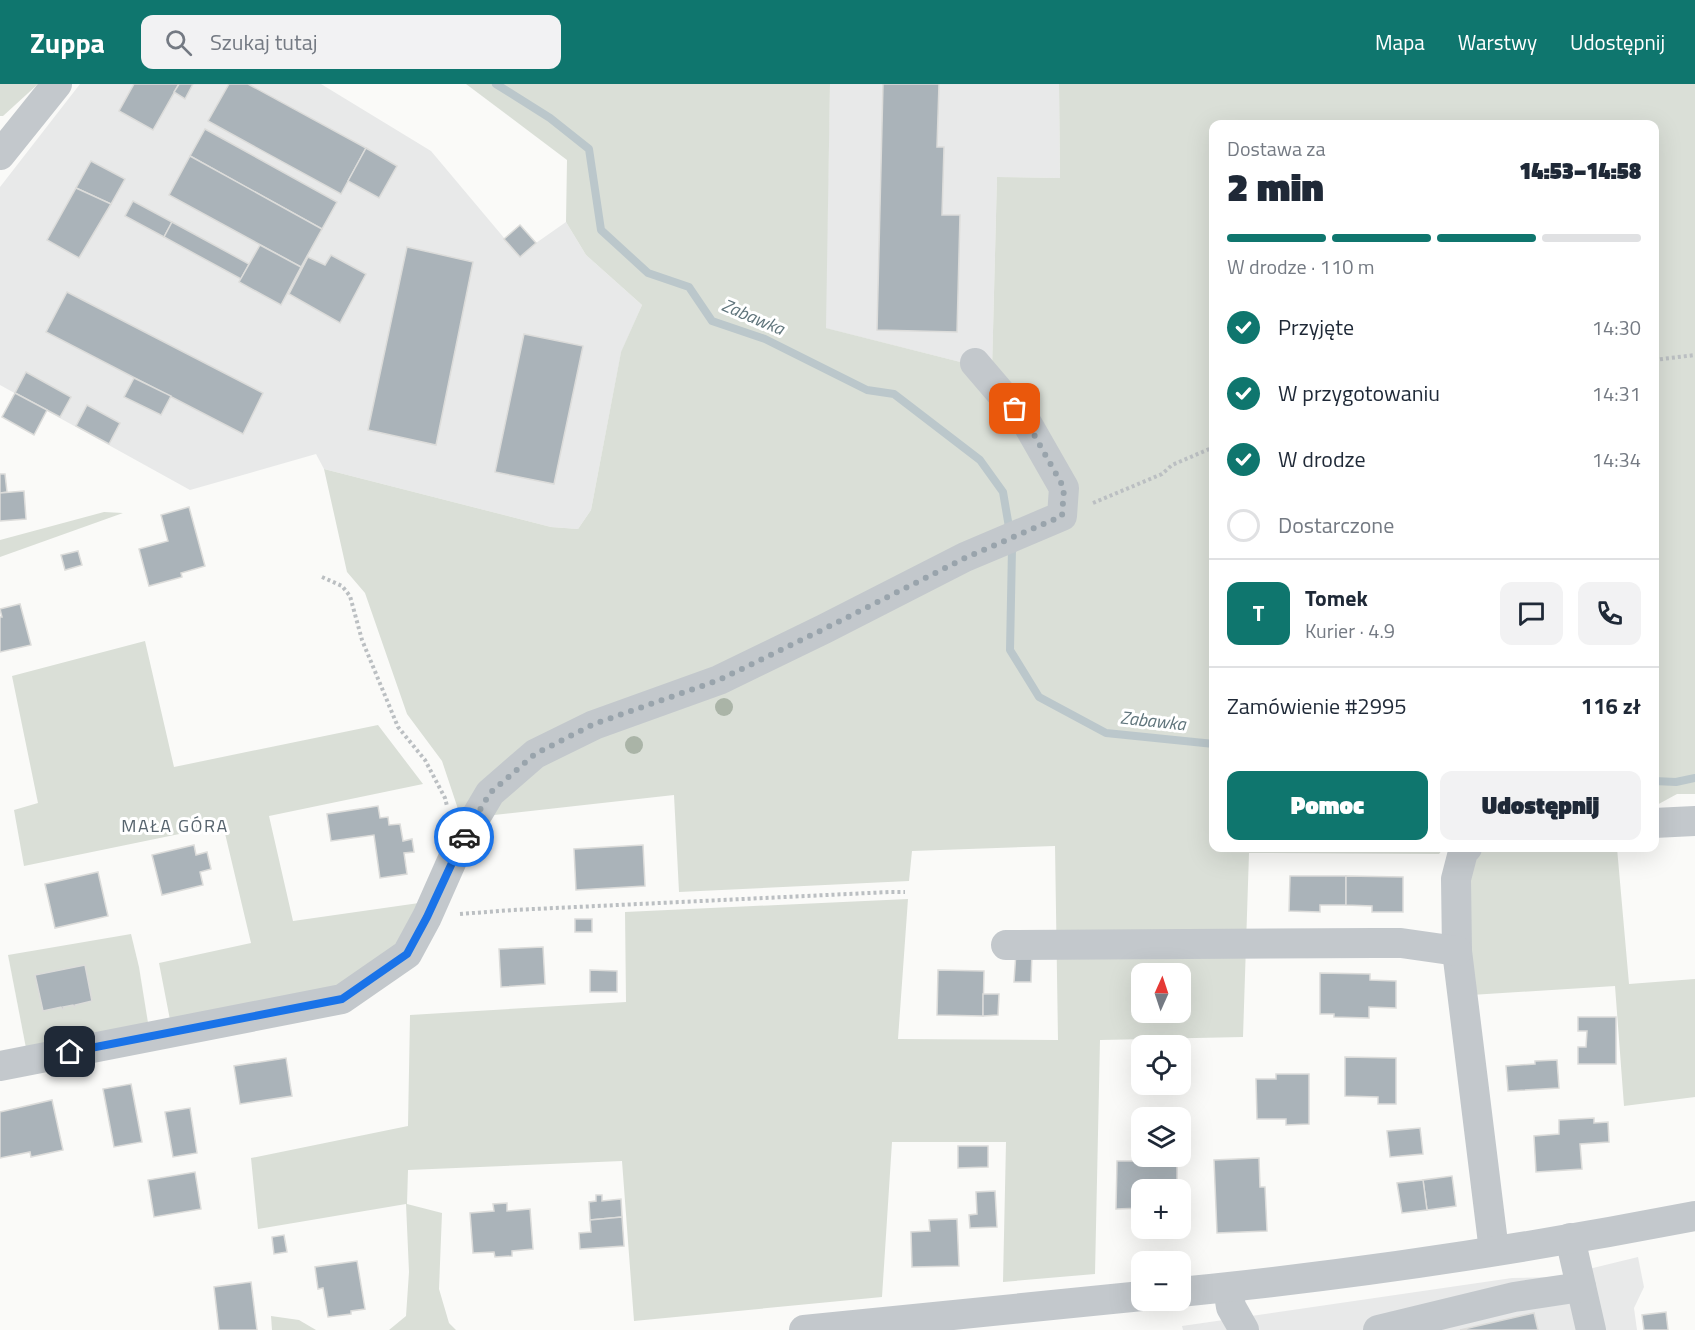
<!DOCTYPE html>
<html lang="pl">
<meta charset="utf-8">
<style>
:root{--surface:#fff;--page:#f2f2f3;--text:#1f2937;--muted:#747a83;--line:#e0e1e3;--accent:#0f766e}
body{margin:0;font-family:"Titillium Web",sans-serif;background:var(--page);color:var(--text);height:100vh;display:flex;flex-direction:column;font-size:22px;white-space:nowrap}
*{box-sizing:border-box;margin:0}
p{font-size:20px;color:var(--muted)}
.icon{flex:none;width:33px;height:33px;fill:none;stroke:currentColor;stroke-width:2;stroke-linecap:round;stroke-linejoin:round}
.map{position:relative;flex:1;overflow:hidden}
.panel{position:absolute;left:1209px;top:36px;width:450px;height:732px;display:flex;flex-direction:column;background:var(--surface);border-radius:12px;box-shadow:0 6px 24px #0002}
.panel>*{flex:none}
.needle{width:39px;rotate:3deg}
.controls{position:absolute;left:1131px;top:879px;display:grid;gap:12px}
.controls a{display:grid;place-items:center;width:60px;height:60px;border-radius:12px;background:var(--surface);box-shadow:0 6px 24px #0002;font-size:30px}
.pin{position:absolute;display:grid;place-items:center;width:51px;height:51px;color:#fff;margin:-26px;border-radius:12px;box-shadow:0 3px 9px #0006}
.courier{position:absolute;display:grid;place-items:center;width:60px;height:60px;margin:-30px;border:4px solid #1a73e8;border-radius:50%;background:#fff;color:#222;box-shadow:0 2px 8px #0007}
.head em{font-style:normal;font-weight:800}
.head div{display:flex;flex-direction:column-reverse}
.head{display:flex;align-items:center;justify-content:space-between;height:102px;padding:0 18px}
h1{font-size:39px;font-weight:800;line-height:45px}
.bar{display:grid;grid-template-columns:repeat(4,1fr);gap:9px 6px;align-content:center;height:72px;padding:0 18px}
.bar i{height:8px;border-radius:4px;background:var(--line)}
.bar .on{background:var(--accent)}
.bar p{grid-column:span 4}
.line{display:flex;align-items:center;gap:15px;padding:0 18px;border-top:2px solid var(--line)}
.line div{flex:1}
.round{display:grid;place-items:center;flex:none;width:63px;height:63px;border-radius:12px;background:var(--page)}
ol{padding:0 18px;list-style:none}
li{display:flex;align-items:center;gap:18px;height:66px}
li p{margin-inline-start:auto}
li .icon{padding:6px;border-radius:50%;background:var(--accent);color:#fff;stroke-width:4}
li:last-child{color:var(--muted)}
li i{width:33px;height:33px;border:3px solid var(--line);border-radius:50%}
.action{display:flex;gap:12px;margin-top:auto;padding:12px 18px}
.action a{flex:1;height:69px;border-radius:12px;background:var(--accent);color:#fff;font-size:24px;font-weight:800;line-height:69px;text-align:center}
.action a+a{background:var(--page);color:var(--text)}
header{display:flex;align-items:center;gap:36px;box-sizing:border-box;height:84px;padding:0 30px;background:var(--accent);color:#fff}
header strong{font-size:28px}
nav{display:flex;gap:33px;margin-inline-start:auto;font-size:21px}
.search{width:420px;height:54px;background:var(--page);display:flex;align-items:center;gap:15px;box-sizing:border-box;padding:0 21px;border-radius:12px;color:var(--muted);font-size:22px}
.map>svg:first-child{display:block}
.built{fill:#e8e9e9}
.green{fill:#dadfd7;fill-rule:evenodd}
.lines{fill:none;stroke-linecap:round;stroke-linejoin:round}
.stream{stroke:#bbc7cb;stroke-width:8}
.building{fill:#aab3b9;stroke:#dcdcda;stroke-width:1.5}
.path{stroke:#bbbfc2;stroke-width:4;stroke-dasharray:3 3;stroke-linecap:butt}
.minor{stroke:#c3c8cc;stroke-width:30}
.tree{fill:#aab4a7}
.done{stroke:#99a4ac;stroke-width:6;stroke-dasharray:0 10.8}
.route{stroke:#1a73e8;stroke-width:8}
.labels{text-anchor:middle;stroke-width:6;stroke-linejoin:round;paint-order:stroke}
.water-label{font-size:18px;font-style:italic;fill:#60757c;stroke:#fff}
.neighbourhood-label{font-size:18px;letter-spacing:1.5px;fill:#57646e;stroke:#fff}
</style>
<header>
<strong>Zuppa</strong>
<div class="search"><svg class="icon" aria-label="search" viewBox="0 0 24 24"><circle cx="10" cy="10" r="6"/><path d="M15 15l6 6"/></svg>Szukaj tutaj</div>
<nav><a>Mapa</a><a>Warstwy</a><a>Udostępnij</a></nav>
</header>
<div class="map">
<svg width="1695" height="1246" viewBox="0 0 1695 1246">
<rect width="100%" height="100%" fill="#fafaf8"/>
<!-- built -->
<g class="built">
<polygon points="80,0 321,0 431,67 520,173 536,159 566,138 586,171 642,221 621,269 591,426 578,445 551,443 324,385 316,370 190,406 0,301 0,103"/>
<polygon points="830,0 1059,0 1060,94 997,93 992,286 825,244"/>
<polygon points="1638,1173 1644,1203 1634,1224 1637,1246 1183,1246 1182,1242 1512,1194 1556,1193"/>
</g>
<!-- green -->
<g class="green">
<polygon points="0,0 38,0 3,32 0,32"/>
<path d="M466,0h364l-4,244 166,42 5,-193 63,1 -1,-94h636v710h-18l-22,12 -1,-682h-440v724h230l-5,6 -190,-1 -6,184 -143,3 -5,234 -92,8 3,-140h-114l-10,155 -248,24 -12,-160 -214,9 -1,34 35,9 -3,76 10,34 7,7h-67l17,-14 3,-44 -3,-68 -148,25 -7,-71 157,-32 2,-111 216,-13 -1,-90 283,-13 -10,140 160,1 -3,-194 -143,5 -3,30 -230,11 -5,-97 -198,22 -17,-5 -17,-51 -35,-47 -42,-121 -18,-21 -23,-103 227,58 27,2 13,-19 30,-158 21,-47 -56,-50 -20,-33 1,-62zM1142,890h38v38h-38z"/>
<polygon points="104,428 123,429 0,473 0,456"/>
<polygon points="145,557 174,683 378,641 423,700 269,732 293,837 419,819 401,861 333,908 171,941 159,879 251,859 223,741 24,782 14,726 38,719 12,592"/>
<polygon points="1475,764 1617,764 1629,900 1695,895 1695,1013 1624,1022 1615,902 1471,911 1465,781"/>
<polygon points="131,850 139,883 149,945 26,964 8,871"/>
<polygon points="271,1232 299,1236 316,1246 272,1246"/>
</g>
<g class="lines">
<!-- stream -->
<g class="stream">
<polyline points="496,0 550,34 589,65 601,146 648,189 689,203 712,237 765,255 867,306 894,310 980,376 1003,408 1009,443"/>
<polyline points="1012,464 1010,566 1039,613 1106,649 1214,660"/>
<polyline points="1654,697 1676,698 1695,694"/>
</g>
</g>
<!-- building -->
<g class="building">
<polygon points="134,0 179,0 153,46 119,27"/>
<polygon points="179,0 193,0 185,15 174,8"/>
<polygon points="229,0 248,0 366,64 341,110 208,37"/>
<polygon points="883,0 939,0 937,63 944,63 942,131 960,131 957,248 877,246"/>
<polygon points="205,45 337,118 322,145 190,72"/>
<polygon points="366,64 397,82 379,114 348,97"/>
<polygon points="190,72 322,145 301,183 169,111"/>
<polygon points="91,77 125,95 111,120 76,104"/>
<polygon points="76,104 111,120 79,174 47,156"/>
<polygon points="133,117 172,138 164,153 125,132"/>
<polygon points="172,138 249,180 241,195 164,153"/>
<polygon points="520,141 536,159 520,173 504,155"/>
<polygon points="260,161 301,183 281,221 239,198"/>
<polygon points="407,163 473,178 436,361 368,346"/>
<polygon points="331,171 366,190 340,239 289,210 308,173 325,181"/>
<polygon points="67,208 263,309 243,350 46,248"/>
<polygon points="524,250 583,262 554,400 495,388"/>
<polygon points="26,288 71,313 60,333 15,309"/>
<polygon points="134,294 171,312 161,331 124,313"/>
<polygon points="15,309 47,326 34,351 2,333"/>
<polygon points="87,321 120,339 109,360 76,342"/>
<polygon points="0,390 5,390 7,408 0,409"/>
<polygon points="24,407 26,435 0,437 0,409"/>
<polygon points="189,423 205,482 181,489 182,493 149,502 139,465 168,457 161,431"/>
<polygon points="78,467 82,481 65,486 61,471"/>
<polygon points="20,520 31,561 0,568 0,533 2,533 0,525"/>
<polygon points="378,722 380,734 388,733 389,741 400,740 403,757 412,755 414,768 404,769 407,790 380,794 374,751 331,757 327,730"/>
<polygon points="194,761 196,771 207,768 211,785 200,788 203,801 162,811 152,771"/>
<polygon points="643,761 645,802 576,806 574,765"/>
<polygon points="98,788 108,832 55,844 45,800"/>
<polygon points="1290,792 1346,792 1346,821 1320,821 1320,828 1289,827"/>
<polygon points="1346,792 1403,793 1403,828 1372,828 1372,822 1346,821"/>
<rect x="575" y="835" width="17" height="13"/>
<polygon points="543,863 545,900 501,903 499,865"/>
<polygon points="1016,868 1032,869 1031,898 1014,898"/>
<polygon points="85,881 92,917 75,921 75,923 74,923 73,921 63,923 64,925 62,925 61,923 43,927 35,891"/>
<polygon points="590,886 617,887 617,908 590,908"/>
<polygon points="938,886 984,887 983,932 937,931"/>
<polygon points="1320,889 1370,890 1370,896 1396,897 1396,924 1369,923 1369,934 1334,933 1334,930 1320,930"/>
<polygon points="983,910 999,910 998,931 983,932"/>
<polygon points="1578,933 1616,933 1616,980 1578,980 1578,963 1586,963 1587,947 1578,947"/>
<polygon points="1345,973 1396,974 1396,1020 1378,1020 1378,1013 1345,1012"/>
<polygon points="286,974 292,1012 240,1020 234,982"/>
<polygon points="1557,976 1559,1004 1508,1007 1506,982 1535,980 1535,977"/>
<polygon points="1276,990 1309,990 1309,1040 1286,1041 1286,1035 1257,1035 1256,995 1276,995"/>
<polygon points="131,1000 142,1058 114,1063 103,1005"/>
<polygon points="52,1016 63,1066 31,1073 30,1068 0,1074 0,1028"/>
<polygon points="190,1024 197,1069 173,1073 165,1028"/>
<polygon points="1594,1034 1594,1039 1608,1038 1609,1058 1580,1060 1582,1085 1536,1088 1534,1052 1559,1050 1559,1036"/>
<polygon points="1420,1044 1423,1070 1390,1073 1387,1047"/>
<polygon points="958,1062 988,1062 988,1083 958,1084"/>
<polygon points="1259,1074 1260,1103 1265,1103 1267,1147 1217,1149 1214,1076"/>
<polygon points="1117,1077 1177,1077 1177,1106 1142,1106 1142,1124 1116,1125"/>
<polygon points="195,1088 201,1125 154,1133 148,1096"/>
<polygon points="1452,1092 1456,1122 1427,1126 1423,1096"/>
<polygon points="1423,1096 1427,1126 1402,1129 1397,1099"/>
<polygon points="995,1107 997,1143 970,1144 969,1131 977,1130 976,1108"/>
<polygon points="596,1111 602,1111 602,1117 621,1115 622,1133 590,1136 589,1118 596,1117"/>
<polygon points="507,1119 507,1127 530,1125 533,1165 512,1167 512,1172 495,1173 494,1168 473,1169 470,1129 494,1127 493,1120"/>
<polygon points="622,1133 624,1162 580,1165 579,1149 591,1148 590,1136"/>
<polygon points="957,1135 959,1182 912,1183 911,1148 930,1147 929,1136"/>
<polygon points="284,1151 287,1168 274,1170 272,1153"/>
<polygon points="357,1177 365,1225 351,1227 351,1230 328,1233 323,1204 318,1205 315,1183"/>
<polygon points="251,1198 257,1246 219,1246 214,1203"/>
<polygon points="1666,1228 1668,1246 1644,1246 1642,1231"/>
<polygon points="1534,1229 1538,1246 1460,1246"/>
</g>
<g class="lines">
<!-- path -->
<g class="path">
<polyline points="1654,276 1695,271"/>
<polyline points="1093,419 1162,390 1172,381 1214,363"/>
<polyline points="322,493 342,502 350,512 362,556 398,643 425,676 445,714 447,722"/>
<polyline points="460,830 513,826 890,808 905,808"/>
</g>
<!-- minor -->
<g class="minor">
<polyline points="0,71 57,0"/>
<polyline points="1654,739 1695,737"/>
<polyline points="1467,764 1463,768 1456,795 1457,867 1494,1167"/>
<polyline points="1006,861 1375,859 1401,859 1457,867"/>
<polyline points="0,982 342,915 407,870 427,833 458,763 490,709 535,670 594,641 719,596 824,545 965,473 1062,432 1064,404 1028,341 975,279"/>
<polyline points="1570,1154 1591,1246"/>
<polyline points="1228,1204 1231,1223 1244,1246"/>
<path d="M1180,1208c173,-17 345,-43 515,-76"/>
<polyline points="804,1246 1142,1212"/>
<polyline points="1378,1246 1514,1213 1581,1203"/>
</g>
</g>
<!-- trees -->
<g class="tree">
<circle cx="724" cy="623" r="9"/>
<circle cx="634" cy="661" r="9"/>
</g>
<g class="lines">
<!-- done -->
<polyline class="done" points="464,753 490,709 535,670 594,640 719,596 824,545 965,474 1062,432 1064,404 1028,340 1015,325"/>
<!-- route -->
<polyline class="route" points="70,968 342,915 407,870 427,833 464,753"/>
</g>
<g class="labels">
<!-- water labels -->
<g class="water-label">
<text transform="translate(753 233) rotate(23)" y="6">Zabawka</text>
<text transform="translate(1153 637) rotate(6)" y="6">Zabawka</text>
</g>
<!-- neighbourhood labels -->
<g class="neighbourhood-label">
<text x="175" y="748">MAŁA GÓRA</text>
</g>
</g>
</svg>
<div class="controls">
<a><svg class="needle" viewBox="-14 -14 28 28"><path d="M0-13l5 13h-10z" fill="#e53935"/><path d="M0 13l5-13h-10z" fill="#747a83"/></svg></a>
<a><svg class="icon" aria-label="locate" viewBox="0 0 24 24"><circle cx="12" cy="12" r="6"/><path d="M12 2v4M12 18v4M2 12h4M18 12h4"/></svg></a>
<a><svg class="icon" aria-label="layers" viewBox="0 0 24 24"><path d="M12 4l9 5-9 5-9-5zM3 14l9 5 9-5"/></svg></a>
<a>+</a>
<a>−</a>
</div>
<div class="pin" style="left:1015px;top:325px;background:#ea580c"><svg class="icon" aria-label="bag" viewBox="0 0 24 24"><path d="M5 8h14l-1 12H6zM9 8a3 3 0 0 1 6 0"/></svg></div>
<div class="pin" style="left:70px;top:968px;background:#1f2937"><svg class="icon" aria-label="home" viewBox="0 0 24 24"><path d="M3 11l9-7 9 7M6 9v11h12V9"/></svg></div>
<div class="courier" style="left:464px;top:753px"><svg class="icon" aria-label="car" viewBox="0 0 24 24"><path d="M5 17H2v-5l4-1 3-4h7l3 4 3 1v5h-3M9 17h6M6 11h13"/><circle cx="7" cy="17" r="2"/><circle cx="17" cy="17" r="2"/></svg></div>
<section class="panel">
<div class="head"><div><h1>2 min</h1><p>Dostawa za</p></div><em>14:53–14:58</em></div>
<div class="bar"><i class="on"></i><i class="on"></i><i class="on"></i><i></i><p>W drodze · 110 m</p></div>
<ol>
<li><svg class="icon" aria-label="check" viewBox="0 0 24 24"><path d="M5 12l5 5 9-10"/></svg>Przyjęte<p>14:30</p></li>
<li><svg class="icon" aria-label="check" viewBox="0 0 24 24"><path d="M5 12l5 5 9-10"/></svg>W przygotowaniu<p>14:31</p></li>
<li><svg class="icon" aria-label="check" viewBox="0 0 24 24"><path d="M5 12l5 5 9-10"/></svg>W drodze<p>14:34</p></li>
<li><i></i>Dostarczone</li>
</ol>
<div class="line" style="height:108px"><b class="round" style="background:var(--accent);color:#fff">T</b><div><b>Tomek</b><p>Kurier · 4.9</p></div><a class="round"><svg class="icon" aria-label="chat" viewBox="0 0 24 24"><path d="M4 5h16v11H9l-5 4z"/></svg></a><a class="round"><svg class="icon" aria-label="phone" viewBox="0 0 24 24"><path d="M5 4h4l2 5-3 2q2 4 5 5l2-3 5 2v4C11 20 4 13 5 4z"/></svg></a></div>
<div class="line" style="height:78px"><div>Zamówienie #2995</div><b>116 zł</b></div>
<div class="action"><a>Pomoc</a><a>Udostępnij</a></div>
</section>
</div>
